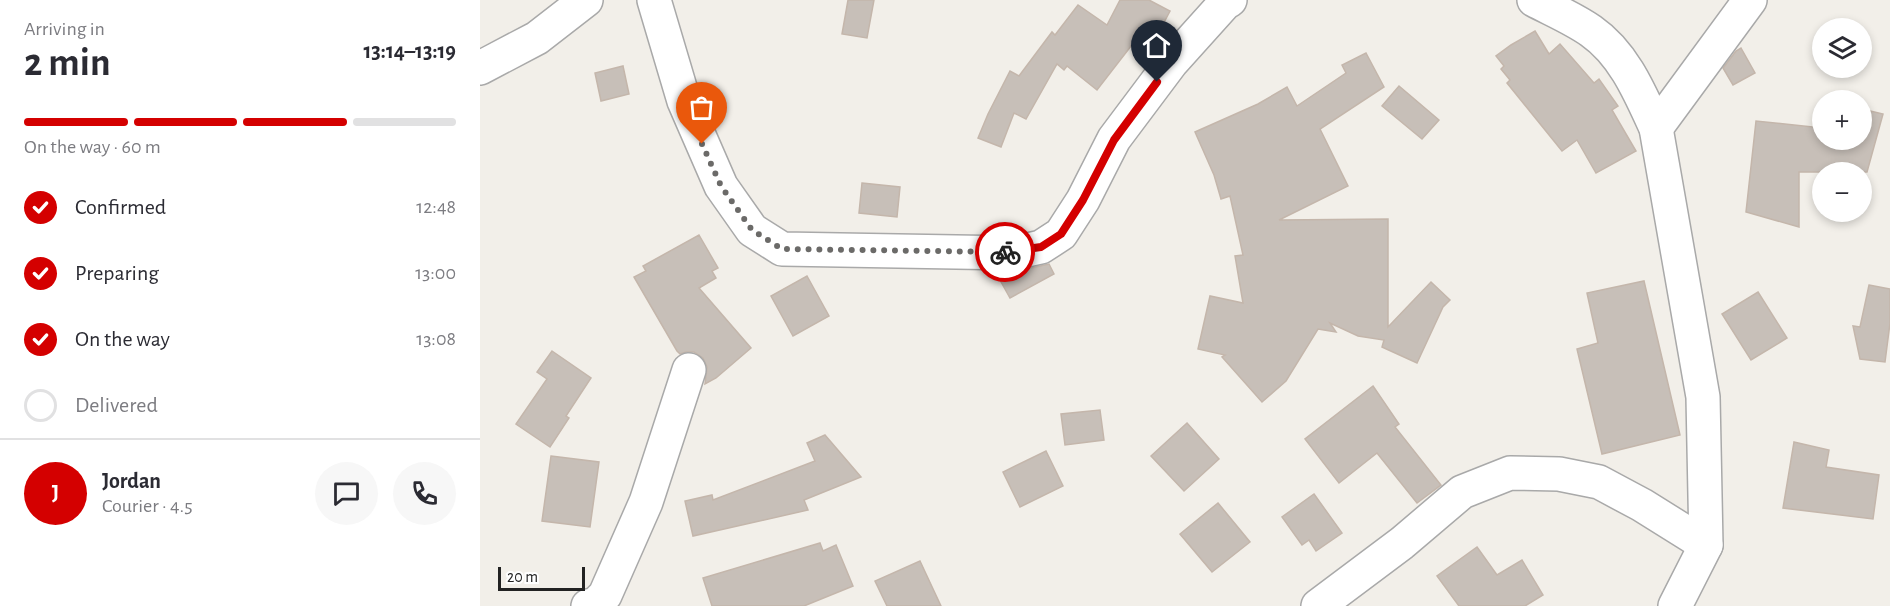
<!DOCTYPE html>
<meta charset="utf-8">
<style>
:root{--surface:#fff;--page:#f7f7f7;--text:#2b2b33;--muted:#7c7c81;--line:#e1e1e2;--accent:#d40000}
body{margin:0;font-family:"Alegreya Sans",sans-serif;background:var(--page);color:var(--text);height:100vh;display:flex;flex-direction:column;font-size:22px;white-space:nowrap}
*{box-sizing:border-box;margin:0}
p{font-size:20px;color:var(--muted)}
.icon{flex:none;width:33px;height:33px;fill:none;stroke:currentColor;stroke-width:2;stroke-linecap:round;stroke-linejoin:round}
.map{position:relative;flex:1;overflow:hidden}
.drawer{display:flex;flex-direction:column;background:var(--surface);width:480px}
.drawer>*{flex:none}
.controls{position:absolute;left:1332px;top:18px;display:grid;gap:12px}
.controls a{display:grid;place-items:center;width:60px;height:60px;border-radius:50%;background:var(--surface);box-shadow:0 3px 9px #0003;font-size:30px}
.scale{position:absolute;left:18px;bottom:15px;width:87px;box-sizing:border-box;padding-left:6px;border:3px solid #222;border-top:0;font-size:16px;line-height:21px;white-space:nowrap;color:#222;-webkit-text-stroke:4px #fff;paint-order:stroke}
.pin{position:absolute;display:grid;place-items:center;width:51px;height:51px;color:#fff;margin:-62px -26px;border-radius:50% 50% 50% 0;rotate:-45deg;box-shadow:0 0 6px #0007}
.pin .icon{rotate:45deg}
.courier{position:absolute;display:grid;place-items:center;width:60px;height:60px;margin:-30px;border:4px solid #d40000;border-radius:50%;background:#fff;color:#222;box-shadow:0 2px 8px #0007}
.overview em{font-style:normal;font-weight:600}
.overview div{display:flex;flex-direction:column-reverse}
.overview{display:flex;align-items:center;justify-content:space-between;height:102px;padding:0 24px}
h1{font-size:39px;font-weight:600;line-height:45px}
.bar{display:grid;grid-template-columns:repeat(4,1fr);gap:9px 6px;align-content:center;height:72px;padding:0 24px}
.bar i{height:8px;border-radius:4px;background:var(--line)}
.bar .active{background:var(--accent)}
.bar p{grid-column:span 4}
.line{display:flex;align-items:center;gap:15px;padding:0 24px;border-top:2px solid var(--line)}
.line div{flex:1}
.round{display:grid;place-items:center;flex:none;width:63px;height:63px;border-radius:32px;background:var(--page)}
ol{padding:0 24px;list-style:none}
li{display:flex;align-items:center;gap:18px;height:66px}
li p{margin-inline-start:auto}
li .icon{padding:6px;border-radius:50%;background:var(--accent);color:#fff;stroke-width:4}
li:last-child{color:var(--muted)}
li i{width:33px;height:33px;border:3px solid var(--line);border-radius:50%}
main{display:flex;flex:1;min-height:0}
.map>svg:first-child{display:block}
.building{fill:#c7bfb8;stroke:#c4b6ab;stroke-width:1.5}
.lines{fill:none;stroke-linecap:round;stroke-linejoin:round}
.minor-casing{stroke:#a9a9a9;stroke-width:36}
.minor{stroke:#fff;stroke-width:33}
.done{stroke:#6b6a68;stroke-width:6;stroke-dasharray:0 10.8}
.route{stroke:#d40000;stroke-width:8}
</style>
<main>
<section class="drawer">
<div class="overview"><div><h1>2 min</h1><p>Arriving in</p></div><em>13:14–13:19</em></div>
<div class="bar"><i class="active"></i><i class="active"></i><i class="active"></i><i></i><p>On the way · 60 m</p></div>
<ol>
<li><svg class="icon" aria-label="check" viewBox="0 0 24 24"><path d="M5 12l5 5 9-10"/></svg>Confirmed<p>12:48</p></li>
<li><svg class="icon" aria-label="check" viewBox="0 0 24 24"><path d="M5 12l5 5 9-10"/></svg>Preparing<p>13:00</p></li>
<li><svg class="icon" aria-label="check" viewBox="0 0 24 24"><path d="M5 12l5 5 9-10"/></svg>On the way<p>13:08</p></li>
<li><i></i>Delivered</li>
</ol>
<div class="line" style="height:108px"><b class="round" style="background:var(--accent);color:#fff">J</b><div><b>Jordan</b><p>Courier · 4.5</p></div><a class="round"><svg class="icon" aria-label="chat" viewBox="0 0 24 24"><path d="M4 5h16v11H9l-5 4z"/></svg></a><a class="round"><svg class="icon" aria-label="phone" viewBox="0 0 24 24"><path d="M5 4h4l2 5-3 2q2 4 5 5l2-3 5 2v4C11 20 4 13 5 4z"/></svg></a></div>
</section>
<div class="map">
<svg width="1410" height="606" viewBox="0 0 1410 606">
<rect width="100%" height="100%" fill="#f2efe9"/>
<!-- building -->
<g class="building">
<polygon points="368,0 394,0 387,38 362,34"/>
<polygon points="640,0 669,0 690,11 672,45 658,37 617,90 587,66 584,70 577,64 546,119 534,113 521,147 498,138 508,114 530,71 539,76 572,32 575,35 598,5 627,25"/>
<polygon points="1055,31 1069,54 1080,44 1114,83 1119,79 1138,106 1132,110 1156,151 1116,173 1097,140 1082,151 1027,83 1030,80 1021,69 1024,66 1016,56 1031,45"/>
<polygon points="1261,48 1275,73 1253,85 1243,68 1256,51"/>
<polygon points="886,53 904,87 840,129 868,186 799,220 908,219 908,327 951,282 970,300 963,307 937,363 902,347 904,340 878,336 850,323 856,332 838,329 806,381 782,402 742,357 745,355 718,349 730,296 763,303 755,256 763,255 750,196 741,199 734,175 715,132 778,104 807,87 817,106 866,73 862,65"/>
<polygon points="143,66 149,94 121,101 115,73"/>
<polygon points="919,86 959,120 942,139 902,106"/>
<polygon points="1382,109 1403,114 1387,172 1319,172 1319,227 1266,212 1276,121 1342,128 1342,125 1342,140 1382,140"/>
<polygon points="382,183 420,187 417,217 379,213"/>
<polygon points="219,235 238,268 232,271 236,278 219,288 271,348 236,378 225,384 227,367 223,358 214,352 206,352 200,354 197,351 154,277 166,271 163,266"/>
<polygon points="569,264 574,274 530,298 515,271 538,271"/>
<polygon points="327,276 349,316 313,336 291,296"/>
<polygon points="1164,281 1200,435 1122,454 1097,349 1118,343 1107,293"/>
<polygon points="1389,285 1410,289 1410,323 1405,362 1380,359 1373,326 1380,327"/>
<polygon points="1278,292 1307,338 1271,360 1242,314"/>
<polygon points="72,351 111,378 86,416 89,418 70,447 36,424 67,379 57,372"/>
<polygon points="893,386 919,424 915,427 961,485 937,503 897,453 859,483 825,439"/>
<polygon points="620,410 624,440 585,445 581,414"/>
<polygon points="707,423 739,459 704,491 671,456"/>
<polygon points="345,435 381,477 324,500 328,510 213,536 205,501 232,495 233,500 335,461 327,443"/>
<polygon points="1314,442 1349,450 1346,467 1399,475 1393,519 1303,508"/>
<polygon points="566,451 583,486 540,507 523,472"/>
<polygon points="71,456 119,462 110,527 62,521"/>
<polygon points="834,494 862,533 836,551 829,540 822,545 802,517"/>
<polygon points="738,503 770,542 732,572 700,534"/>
<polygon points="340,543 343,551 356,545 373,586 324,606 232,606 223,578"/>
<polygon points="997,547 1017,575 1042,560 1063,595 1045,606 979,606 957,576"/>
<polygon points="440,561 461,606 407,606 395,581"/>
</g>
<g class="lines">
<!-- minor casing -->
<g class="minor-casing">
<g id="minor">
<polyline points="174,0 204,101 241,186 272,230 302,249 534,253 561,247 581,234 603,200 634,139 691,63 745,3 750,0"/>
<path d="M1054,0c19,10 40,19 57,31 33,23 49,62 65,97l47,269 3,148 -31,61"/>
<polyline points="0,68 57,38 106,0"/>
<polyline points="1176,128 1270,0"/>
<polyline points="108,606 116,604 125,595 166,502 209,370"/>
<polyline points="838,606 922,543 982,492 1030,473 1079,474 1119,482 1162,505 1226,545"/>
</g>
</g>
<!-- minor -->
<use href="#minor" class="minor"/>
</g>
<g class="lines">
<!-- done -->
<polyline class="done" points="222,144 241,186 272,230 302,249 525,252"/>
<!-- route -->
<polyline class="route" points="525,252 561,247 581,234 603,200 634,140 677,82"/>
</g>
</svg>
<div class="controls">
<a><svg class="icon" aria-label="layers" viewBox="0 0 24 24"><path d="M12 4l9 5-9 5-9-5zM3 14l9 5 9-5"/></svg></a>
<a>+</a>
<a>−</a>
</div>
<div class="scale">20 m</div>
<div class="pin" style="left:222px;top:144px;background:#ea580c"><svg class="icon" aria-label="bag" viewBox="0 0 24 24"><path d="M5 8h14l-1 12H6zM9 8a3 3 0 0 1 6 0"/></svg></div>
<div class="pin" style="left:677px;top:82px;background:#1f2937"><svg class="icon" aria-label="home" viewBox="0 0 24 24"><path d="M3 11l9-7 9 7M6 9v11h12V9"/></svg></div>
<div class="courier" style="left:525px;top:252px"><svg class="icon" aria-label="bike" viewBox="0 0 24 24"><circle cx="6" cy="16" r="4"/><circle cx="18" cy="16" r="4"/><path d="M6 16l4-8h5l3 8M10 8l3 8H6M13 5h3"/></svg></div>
</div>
</main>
